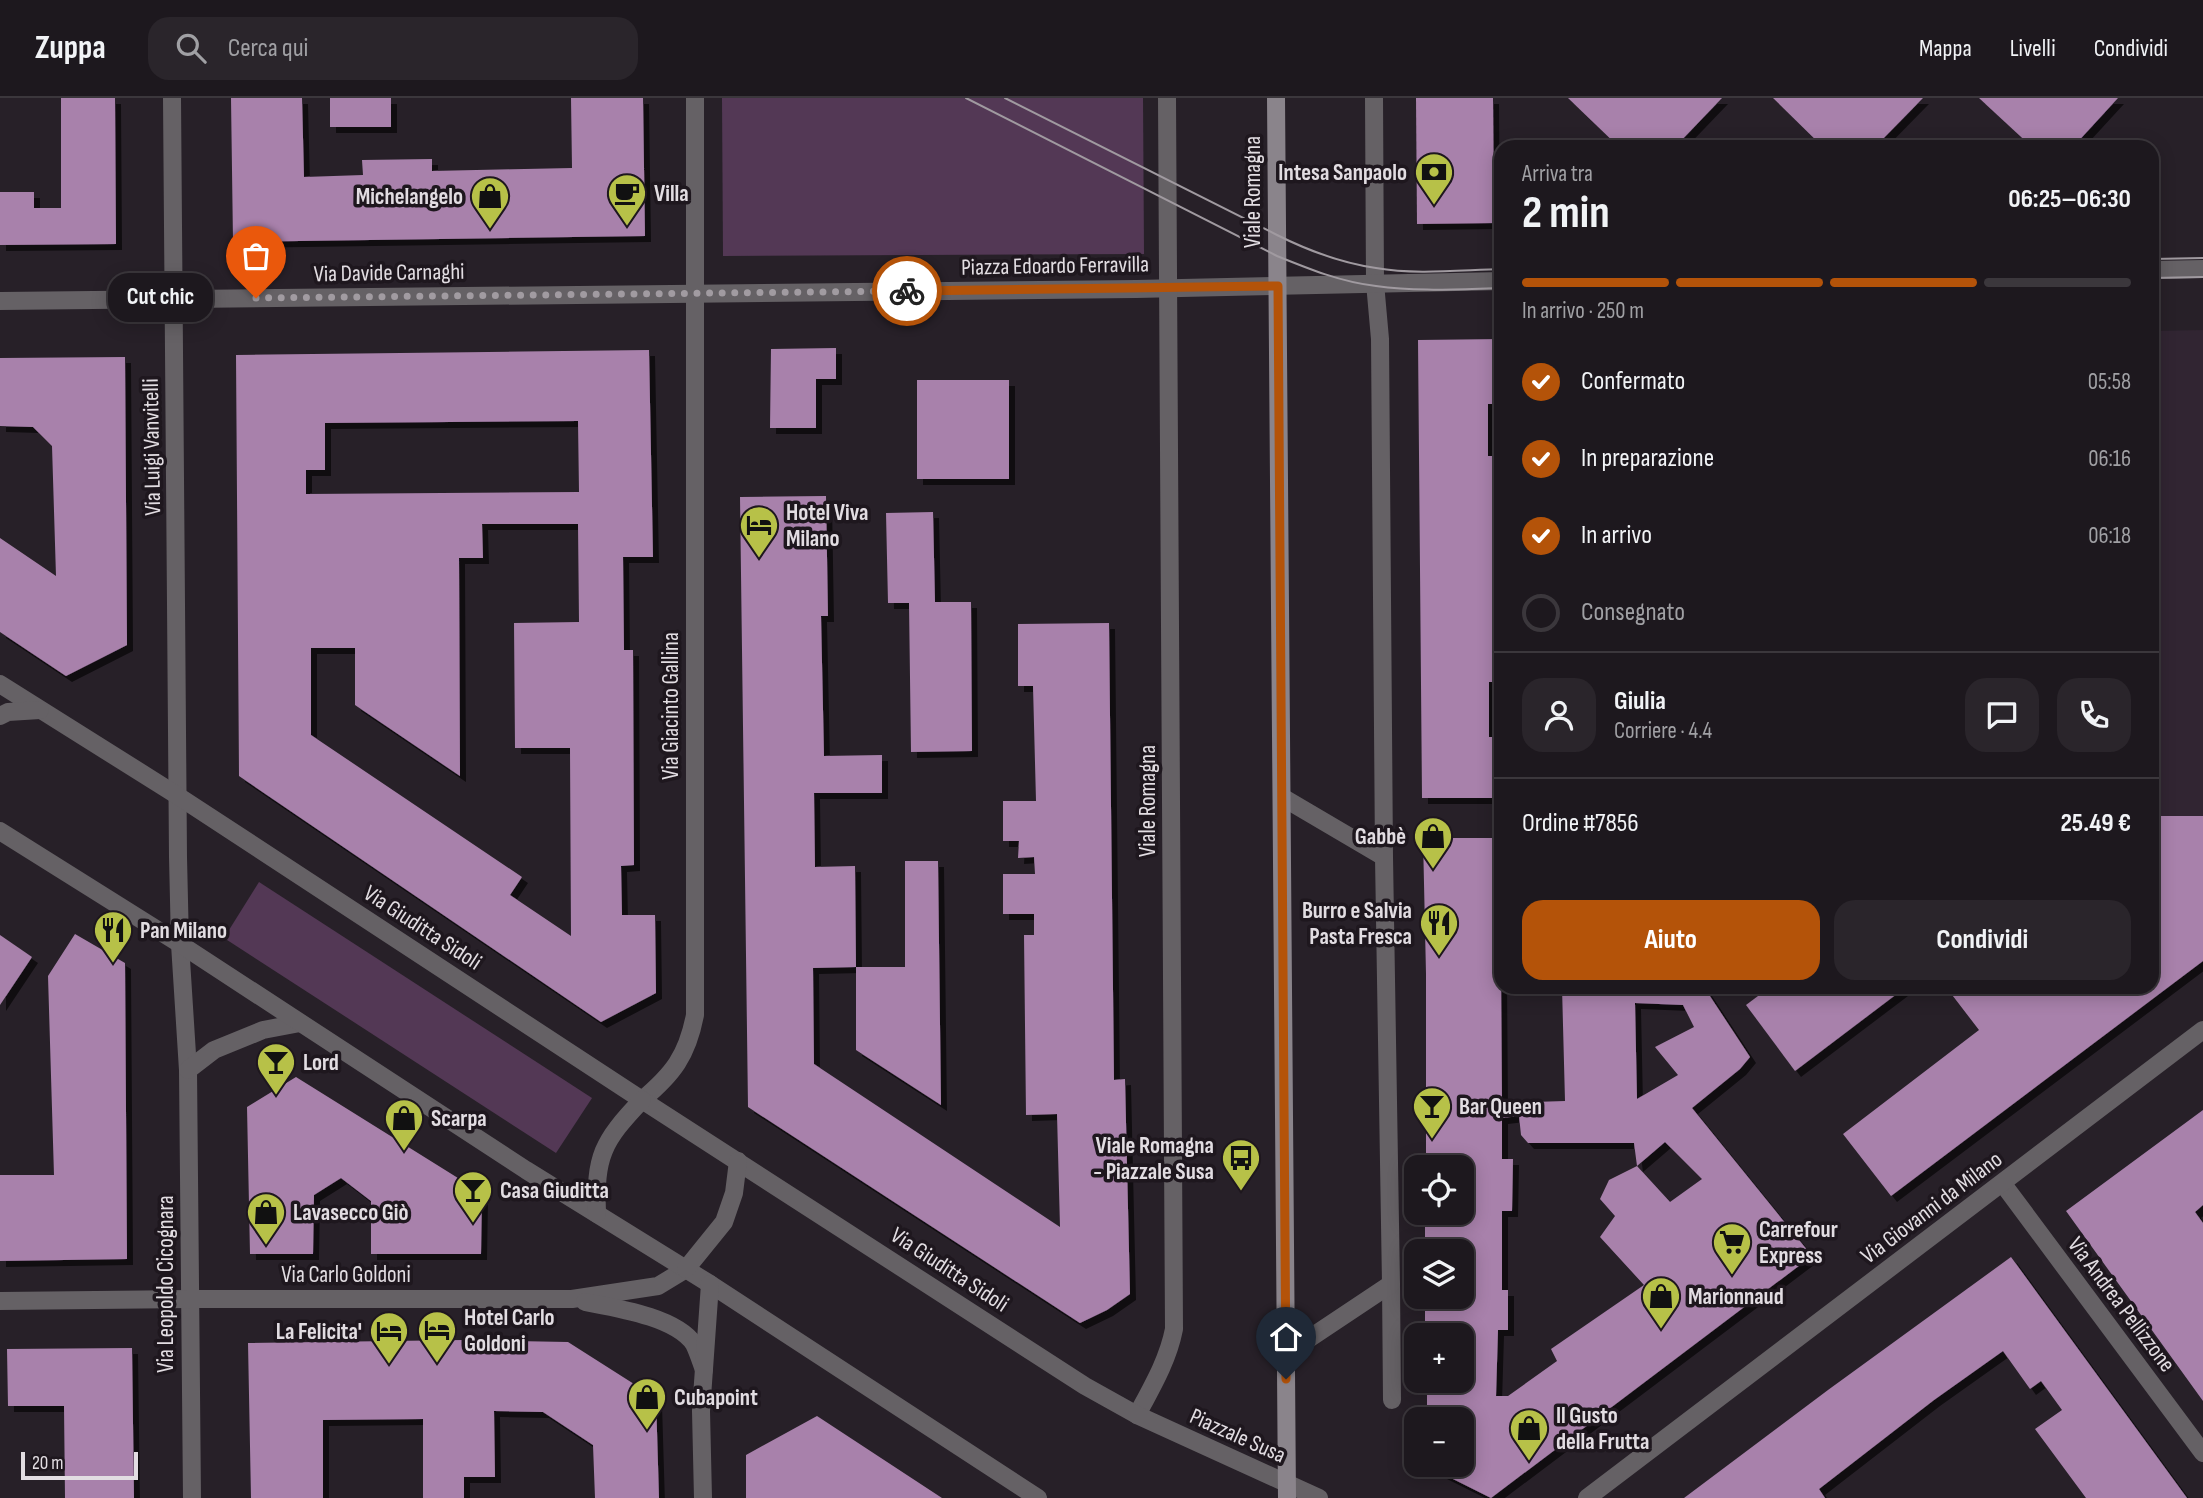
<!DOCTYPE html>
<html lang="it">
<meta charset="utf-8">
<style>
:root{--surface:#1d181e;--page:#2a252b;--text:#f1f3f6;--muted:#a0a0a4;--line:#3b373c;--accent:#b45309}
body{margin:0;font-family:"Sofia Sans Condensed",sans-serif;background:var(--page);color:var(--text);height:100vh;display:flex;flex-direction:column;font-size:26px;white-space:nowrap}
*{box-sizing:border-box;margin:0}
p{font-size:23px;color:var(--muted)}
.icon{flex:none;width:38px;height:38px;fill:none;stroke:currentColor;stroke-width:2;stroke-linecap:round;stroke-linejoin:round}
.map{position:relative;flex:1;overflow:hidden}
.panel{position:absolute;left:1494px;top:42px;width:665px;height:854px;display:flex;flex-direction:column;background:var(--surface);border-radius:21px;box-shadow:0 4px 18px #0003,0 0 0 2px var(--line)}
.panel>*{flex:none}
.buttons{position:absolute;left:1404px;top:1057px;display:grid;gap:14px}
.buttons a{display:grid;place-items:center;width:70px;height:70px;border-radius:14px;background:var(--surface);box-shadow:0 4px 18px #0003,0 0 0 2px var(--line);font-size:35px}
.scale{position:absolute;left:21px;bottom:18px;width:117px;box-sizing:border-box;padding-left:7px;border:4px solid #e2dde2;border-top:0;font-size:19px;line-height:24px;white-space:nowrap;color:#e2dde2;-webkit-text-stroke:5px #1e171e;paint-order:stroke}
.pin{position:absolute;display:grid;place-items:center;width:60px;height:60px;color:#fff;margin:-72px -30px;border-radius:50% 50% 50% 0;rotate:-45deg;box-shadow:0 0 7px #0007}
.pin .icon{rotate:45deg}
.courier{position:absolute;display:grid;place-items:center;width:70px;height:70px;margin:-35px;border:5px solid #b45309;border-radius:50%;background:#fff;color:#222;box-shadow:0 2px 9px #0007}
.bubble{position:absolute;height:49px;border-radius:21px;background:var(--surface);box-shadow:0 4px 18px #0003,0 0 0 2px var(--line);font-size:23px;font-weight:700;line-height:49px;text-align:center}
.summary em{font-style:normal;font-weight:700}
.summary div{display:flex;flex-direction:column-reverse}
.summary{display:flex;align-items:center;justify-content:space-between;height:119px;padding:0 28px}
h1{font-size:46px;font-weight:700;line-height:52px}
.bar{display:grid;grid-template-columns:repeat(4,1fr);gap:10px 7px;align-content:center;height:84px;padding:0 28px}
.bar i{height:9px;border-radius:5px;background:var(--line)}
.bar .current{background:var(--accent)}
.bar p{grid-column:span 4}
.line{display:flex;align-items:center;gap:18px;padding:0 28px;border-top:2px solid var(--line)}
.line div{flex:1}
.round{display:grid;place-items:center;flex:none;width:74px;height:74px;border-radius:21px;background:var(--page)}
ol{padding:0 28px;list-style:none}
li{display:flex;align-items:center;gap:21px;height:77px}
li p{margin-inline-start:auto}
li .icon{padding:7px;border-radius:50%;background:var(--accent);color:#fff;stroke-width:4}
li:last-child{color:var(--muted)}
li i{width:38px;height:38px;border:4px solid var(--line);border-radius:50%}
.button{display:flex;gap:14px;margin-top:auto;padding:14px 28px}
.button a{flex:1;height:80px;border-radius:21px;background:var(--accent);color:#fff;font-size:28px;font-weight:700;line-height:80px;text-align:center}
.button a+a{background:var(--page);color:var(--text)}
header{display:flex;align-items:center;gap:42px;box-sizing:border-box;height:98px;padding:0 35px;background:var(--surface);border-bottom:2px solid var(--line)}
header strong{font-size:33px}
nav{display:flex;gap:38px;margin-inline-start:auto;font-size:24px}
.search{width:490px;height:63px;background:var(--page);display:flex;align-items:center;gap:18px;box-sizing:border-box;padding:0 24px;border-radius:21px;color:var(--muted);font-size:26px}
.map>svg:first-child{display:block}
.built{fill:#312532}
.green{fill:#533855}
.building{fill:#a881ab;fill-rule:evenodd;filter:url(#shadow)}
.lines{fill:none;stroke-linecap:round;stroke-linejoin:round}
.service{stroke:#656165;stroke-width:18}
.pedestrian{stroke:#656165;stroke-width:18}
.minor{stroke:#656165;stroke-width:18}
.tertiary{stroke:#656165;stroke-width:18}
.secondary{stroke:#8a848b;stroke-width:18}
.tram{stroke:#a09aa0;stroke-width:2}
.done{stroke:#a19ba1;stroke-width:7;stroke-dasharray:0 12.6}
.route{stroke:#b45309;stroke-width:9}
.labels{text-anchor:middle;stroke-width:7;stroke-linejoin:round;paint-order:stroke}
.poi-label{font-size:23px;font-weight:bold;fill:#e2dde2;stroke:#1e171e;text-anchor:start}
.street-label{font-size:23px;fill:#e2dde2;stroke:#1e171e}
</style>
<header>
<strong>Zuppa</strong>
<div class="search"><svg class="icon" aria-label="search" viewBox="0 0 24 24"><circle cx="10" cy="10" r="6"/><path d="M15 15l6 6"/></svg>Cerca qui</div>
<nav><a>Mappa</a><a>Livelli</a><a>Condividi</a></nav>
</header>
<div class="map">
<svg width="2203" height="1400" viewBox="0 0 2203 1400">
<defs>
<filter id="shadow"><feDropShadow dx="6" dy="6" stdDeviation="0" flood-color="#0009"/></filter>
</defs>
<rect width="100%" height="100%" fill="#272028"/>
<!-- built -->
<polygon class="built" points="2203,232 2203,718 2153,718 2152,233"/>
<!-- green -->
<g class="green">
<polygon points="722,0 1143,0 1144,156 723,158"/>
<polygon points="259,784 592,1000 556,1055 224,840"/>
</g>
<!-- building -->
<g class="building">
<polygon points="61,0 115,0 116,146 0,147 0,94 34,94 34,110 61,110"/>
<polygon points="231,0 302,0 304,79 363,77 362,62 432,61 432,73 572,70 571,0 643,0 645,138 233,144"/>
<rect x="330" y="0" width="61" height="29"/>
<polygon points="1416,0 1493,0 1494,125 1417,126"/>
<polygon points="1568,0 1722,0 1675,49 1619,49"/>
<polygon points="1773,0 1923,0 1875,49 1823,49"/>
<polygon points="1979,0 2118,0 2073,49 2032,49"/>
<polygon points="1502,241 1502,306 1488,306 1488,358 1494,358 1494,385 1501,385 1501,552 1494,552 1495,584 1489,584 1489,639 1502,639 1502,700 1422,700 1418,242"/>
<polygon points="836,250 836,281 816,281 816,330 770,330 771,251"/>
<path d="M649,252l4,207h-30l1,93h9l1,215 -13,1 1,49h33l1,78 -55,29 -362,-246 -3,-421zM578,323l1,71 -273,2v-24h19v-47zM482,426h96l1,98 -65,1 1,125h55l1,188 -61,-41 12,-18 -211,-142v-87h44v57l105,71 -1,-218h24z"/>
<polygon points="125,259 127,547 66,578 0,534 0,440 56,478 52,348 33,329 0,328 0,260"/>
<rect x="917" y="282" width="92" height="99"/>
<polygon points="826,398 828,518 821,518 824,658 882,657 882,695 814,695 815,769 855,768 856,869 813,870 814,966 1060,1129 1057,1016 1026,1017 1024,837 1034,837 1034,816 1003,816 1003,776 1035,776 1034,759 1018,760 1019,743 1003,743 1003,703 1036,703 1033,588 1018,588 1018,526 1109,525 1114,982 1125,981 1130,1196 1107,1212 1080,1225 748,1009 740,399"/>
<polygon points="933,414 935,504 971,504 972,653 911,654 909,505 888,505 886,415"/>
<polygon points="2152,718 2203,718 2203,863 1891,1098 1843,1036 1979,932 1946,889 2152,889"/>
<path d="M1423,740h77l2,265 63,-2 -3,-114h142l46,70 -10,12 -48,39 120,148 -321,242 -66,-33h36v-46h-34v-38h34v-46h-36v-38h36v-46h-36v-38h36v-46h-35v-193zM1635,905l48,2 11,22 -39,20 23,28 -41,24zM1519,1018l2,19 7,8h106l3,23 -28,14 -9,19 15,17 -15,21 44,48 -93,64 6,12 -49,35h-12l2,-66h10v-40h-6v-79h10l1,-52h-11v-41zM1665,1044l37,37 -32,23 -33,-36z"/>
<polygon points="905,763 938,763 941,1007 856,952 856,869 905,869"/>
<polygon points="75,836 125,865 127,1161 0,1163 0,1077 54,1077 48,878"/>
<polygon points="0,837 32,859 0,907"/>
<polygon points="1770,889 1906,889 1795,973 1746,907"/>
<polygon points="296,979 482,1095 481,1156 371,1156 371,1103 341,1080 314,1097 313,1156 250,1156 247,1009"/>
<polygon points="2203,1012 2203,1107 2195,1114 2203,1125 2203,1303 2066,1113"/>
<polygon points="2011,1159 2187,1400 2086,1400 2035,1331 2062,1312 2041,1283 2030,1291 2003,1253 1934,1302 1819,1391 1825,1400 1684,1400 1828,1292"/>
<polygon points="463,1242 568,1244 656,1300 659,1400 595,1400 593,1347 543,1314 494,1313 495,1379 464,1379 464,1400 423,1400 423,1321 323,1322 323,1400 251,1400 248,1245"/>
<polygon points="132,1250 134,1400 65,1400 64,1308 8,1308 7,1251"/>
<polygon points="817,1318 881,1360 942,1400 746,1400 746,1357"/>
</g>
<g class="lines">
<!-- service -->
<polyline class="service" points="1391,1186 1392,1302"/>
<!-- pedestrian -->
<polyline class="pedestrian" points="1375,185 1380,241 1384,759"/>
<!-- minor -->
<g class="minor">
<polyline points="172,0 178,759 180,846 188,972 192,1400"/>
<polyline points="1374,0 1375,185"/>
<polyline points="2152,172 2203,171"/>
<polyline points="0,203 1136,191 1502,183"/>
<polyline points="1282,699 1384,759 1391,1186 1286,1256"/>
<polyline points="188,972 214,952 263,932 300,925"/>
<path d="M642,1002c31,-26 45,-44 53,-85v-917"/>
<polyline points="2003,1086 2203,1355"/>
<polyline points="0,1203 190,1201 572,1201 658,1188 686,1171"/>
<path d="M585,1204c31,6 91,15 109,42 4,8 7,18 10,26"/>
<path d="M1137,1317c15,-28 31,-55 37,-86l-7,-1231"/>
<polyline points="1587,1400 2203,932"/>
</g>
<!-- tertiary -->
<g class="tertiary">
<polyline points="0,586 178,698 642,1002 1085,1288 1137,1317 1319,1400"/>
<polyline points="0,618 8,614 40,612"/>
<polyline points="0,733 180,846 526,1072 710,1186 1038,1400"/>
<path d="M597,1116c-2,-58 5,-72 45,-114"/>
<polyline points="686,1171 724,1124 734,1095 738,1063"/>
<polyline points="703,1400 701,1313 710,1186"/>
</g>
<!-- secondary -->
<polyline class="secondary" points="1276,0 1287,1400"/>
<!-- tram -->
<g class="tram">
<path d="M966,0l311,158c32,13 64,26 99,30 42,6 84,3 126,2"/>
<path d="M1005,0l272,137c32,16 64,28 99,33 40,7 84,2 126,1"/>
<polyline points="2152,161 2203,160"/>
<polyline points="2152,180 2203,179"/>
</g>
</g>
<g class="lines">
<!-- done -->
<polyline class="done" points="256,200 907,193"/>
<!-- route -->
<polyline class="route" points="907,193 1278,188 1286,1281"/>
</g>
<!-- icons -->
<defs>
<g id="bank-pin" transform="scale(2.0125)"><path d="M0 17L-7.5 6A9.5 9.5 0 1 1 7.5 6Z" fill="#b7c148" stroke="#1e171e"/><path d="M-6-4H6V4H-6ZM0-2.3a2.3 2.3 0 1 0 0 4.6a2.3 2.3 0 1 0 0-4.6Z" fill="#111"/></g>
<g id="cafe-pin" transform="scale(2.0125)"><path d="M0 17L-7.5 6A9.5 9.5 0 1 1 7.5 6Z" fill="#b7c148" stroke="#1e171e"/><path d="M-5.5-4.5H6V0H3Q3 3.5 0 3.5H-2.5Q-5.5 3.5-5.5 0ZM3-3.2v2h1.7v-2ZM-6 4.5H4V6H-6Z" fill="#111"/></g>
<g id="shop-pin" transform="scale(2.0125)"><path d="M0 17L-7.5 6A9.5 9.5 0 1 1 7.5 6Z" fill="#b7c148" stroke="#1e171e"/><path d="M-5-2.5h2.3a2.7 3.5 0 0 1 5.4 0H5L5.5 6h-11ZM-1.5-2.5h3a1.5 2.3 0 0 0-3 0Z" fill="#111"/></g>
<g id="hotel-pin" transform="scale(2.0125)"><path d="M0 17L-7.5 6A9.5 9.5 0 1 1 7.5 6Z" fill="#b7c148" stroke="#1e171e"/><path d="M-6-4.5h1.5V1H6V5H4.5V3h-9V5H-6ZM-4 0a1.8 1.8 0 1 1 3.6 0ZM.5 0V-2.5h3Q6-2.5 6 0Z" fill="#111"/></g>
<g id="restaurant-pin" transform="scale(2.0125)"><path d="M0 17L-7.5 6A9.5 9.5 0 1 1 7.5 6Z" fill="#b7c148" stroke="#1e171e"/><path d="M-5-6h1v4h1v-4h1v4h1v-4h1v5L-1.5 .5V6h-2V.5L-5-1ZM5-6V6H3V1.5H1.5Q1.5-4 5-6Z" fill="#111"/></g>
<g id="bar-pin" transform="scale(2.0125)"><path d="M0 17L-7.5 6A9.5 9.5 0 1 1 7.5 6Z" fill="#b7c148" stroke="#1e171e"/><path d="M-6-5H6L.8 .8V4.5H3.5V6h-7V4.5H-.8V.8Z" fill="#111"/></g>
<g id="bus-pin" transform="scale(2.0125)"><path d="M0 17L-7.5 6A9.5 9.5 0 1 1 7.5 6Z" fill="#b7c148" stroke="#1e171e"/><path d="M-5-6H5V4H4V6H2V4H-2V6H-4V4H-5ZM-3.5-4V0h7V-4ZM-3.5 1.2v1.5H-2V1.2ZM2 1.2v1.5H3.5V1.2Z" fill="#111"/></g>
<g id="supermarket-pin" transform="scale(2.0125)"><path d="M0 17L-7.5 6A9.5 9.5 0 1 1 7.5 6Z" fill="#b7c148" stroke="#1e171e"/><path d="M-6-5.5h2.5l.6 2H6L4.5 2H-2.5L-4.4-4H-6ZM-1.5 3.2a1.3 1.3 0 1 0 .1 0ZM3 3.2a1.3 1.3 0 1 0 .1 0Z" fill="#111"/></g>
</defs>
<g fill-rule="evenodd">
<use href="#bank-pin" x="1434" y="74"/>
<use href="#cafe-pin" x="627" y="95"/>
<use href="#shop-pin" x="490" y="98"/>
<use href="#hotel-pin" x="759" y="427"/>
<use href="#shop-pin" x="1433" y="738"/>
<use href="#restaurant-pin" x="1439" y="825"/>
<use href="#restaurant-pin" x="113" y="832"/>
<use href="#bar-pin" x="276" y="964"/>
<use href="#bar-pin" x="1432" y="1008"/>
<use href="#shop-pin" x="404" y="1020"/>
<use href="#bus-pin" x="1241" y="1060"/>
<use href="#bar-pin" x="473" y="1092"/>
<use href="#shop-pin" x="266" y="1114"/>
<use href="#supermarket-pin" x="1732" y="1144"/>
<use href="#shop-pin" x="1661" y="1198"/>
<use href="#hotel-pin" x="437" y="1232"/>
<use href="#hotel-pin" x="389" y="1233"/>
<use href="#shop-pin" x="647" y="1299"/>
<use href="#shop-pin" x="1529" y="1330"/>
</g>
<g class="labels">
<!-- poi labels -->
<g class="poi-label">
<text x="1407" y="82" text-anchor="end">Intesa Sanpaolo</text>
<text x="654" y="103">Villa</text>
<text x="463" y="106" text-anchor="end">Michelangelo</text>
<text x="786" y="422">Hotel Viva<tspan x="786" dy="26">Milano</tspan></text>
<text x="1406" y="746" text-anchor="end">Gabbè</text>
<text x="1412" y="820" text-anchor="end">Burro e Salvia<tspan x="1412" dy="26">Pasta Fresca</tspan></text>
<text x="140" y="840">Pan Milano</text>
<text x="303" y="972">Lord</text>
<text x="1459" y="1016">Bar Queen</text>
<text x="431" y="1028">Scarpa</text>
<text x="1214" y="1055" text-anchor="end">Viale Romagna<tspan x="1214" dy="26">- Piazzale Susa</tspan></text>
<text x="500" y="1100">Casa Giuditta</text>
<text x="293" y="1122">Lavasecco Giò</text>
<text x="1759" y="1139">Carrefour<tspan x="1759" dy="26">Express</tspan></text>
<text x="1688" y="1206">Marionnaud</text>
<text x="464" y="1227">Hotel Carlo<tspan x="464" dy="26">Goldoni</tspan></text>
<text x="362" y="1241" text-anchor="end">La Felicita'</text>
<text x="674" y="1307">Cubapoint</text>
<text x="1556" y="1325">Il Gusto<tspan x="1556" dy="26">della Frutta</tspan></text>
</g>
<!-- street labels -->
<g class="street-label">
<text transform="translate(1252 94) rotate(-90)" y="8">Viale Romagna</text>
<text transform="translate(1055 167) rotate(-1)" y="8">Piazza Edoardo Ferravilla</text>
<text transform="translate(389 174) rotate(-1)" y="8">Via Davide Carnaghi</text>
<text transform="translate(151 349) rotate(-91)" y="8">Via Luigi Vanvitelli</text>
<text transform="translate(670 608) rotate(-90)" y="8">Via Giacinto Gallina</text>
<text transform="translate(1147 703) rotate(-90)" y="8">Viale Romagna</text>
<text transform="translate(423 829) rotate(33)" y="8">Via Giuditta Sidoli</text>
<text transform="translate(1931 1109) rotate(-37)" y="8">Via Giovanni da Milano</text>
<text transform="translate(950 1171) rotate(33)" y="8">Via Giuditta Sidoli</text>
<text x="346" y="1184">Via Carlo Goldoni</text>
<text transform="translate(165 1186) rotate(-90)" y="8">Via Leopoldo Cicognara</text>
<text transform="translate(2122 1206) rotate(53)" y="8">Via Andrea Pellizzone</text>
<text transform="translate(1238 1337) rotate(24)" y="8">Piazzale Susa</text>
</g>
</g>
</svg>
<div class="buttons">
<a><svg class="icon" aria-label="locate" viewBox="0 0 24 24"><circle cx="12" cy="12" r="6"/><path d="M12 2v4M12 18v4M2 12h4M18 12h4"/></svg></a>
<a><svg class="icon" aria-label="layers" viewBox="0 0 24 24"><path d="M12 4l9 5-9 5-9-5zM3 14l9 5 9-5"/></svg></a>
<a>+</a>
<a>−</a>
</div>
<div class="scale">20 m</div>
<div class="pin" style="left:256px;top:200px;background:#ea580c"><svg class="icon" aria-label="bag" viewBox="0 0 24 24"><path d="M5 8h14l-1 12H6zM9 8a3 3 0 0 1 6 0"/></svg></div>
<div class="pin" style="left:1286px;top:1281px;background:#1f2937"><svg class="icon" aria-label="home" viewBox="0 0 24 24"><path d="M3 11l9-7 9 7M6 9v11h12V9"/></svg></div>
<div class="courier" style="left:907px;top:193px"><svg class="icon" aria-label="bike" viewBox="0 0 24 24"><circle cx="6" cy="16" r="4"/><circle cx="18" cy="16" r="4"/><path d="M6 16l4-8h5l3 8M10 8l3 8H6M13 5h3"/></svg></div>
<div class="bubble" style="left:108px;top:175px;width:105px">Cut chic</div>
<section class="panel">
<div class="summary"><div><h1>2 min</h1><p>Arriva tra</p></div><em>06:25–06:30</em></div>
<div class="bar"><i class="current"></i><i class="current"></i><i class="current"></i><i></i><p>In arrivo · 250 m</p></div>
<ol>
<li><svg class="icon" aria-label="check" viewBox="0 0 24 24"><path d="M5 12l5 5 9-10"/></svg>Confermato<p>05:58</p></li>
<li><svg class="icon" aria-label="check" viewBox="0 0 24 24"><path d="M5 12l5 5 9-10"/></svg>In preparazione<p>06:16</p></li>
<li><svg class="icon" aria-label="check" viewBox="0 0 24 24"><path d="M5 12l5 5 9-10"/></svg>In arrivo<p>06:18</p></li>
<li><i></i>Consegnato</li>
</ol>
<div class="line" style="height:126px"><a class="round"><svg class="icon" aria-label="person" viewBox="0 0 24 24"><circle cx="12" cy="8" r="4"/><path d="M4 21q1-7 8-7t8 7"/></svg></a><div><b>Giulia</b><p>Corriere · 4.4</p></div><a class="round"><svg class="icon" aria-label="chat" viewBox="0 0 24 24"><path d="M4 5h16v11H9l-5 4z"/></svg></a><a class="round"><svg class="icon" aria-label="phone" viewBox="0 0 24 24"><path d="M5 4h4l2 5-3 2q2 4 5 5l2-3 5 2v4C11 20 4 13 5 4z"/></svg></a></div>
<div class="line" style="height:91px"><div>Ordine #7856</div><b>25.49 €</b></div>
<div class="button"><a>Aiuto</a><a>Condividi</a></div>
</section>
</div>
